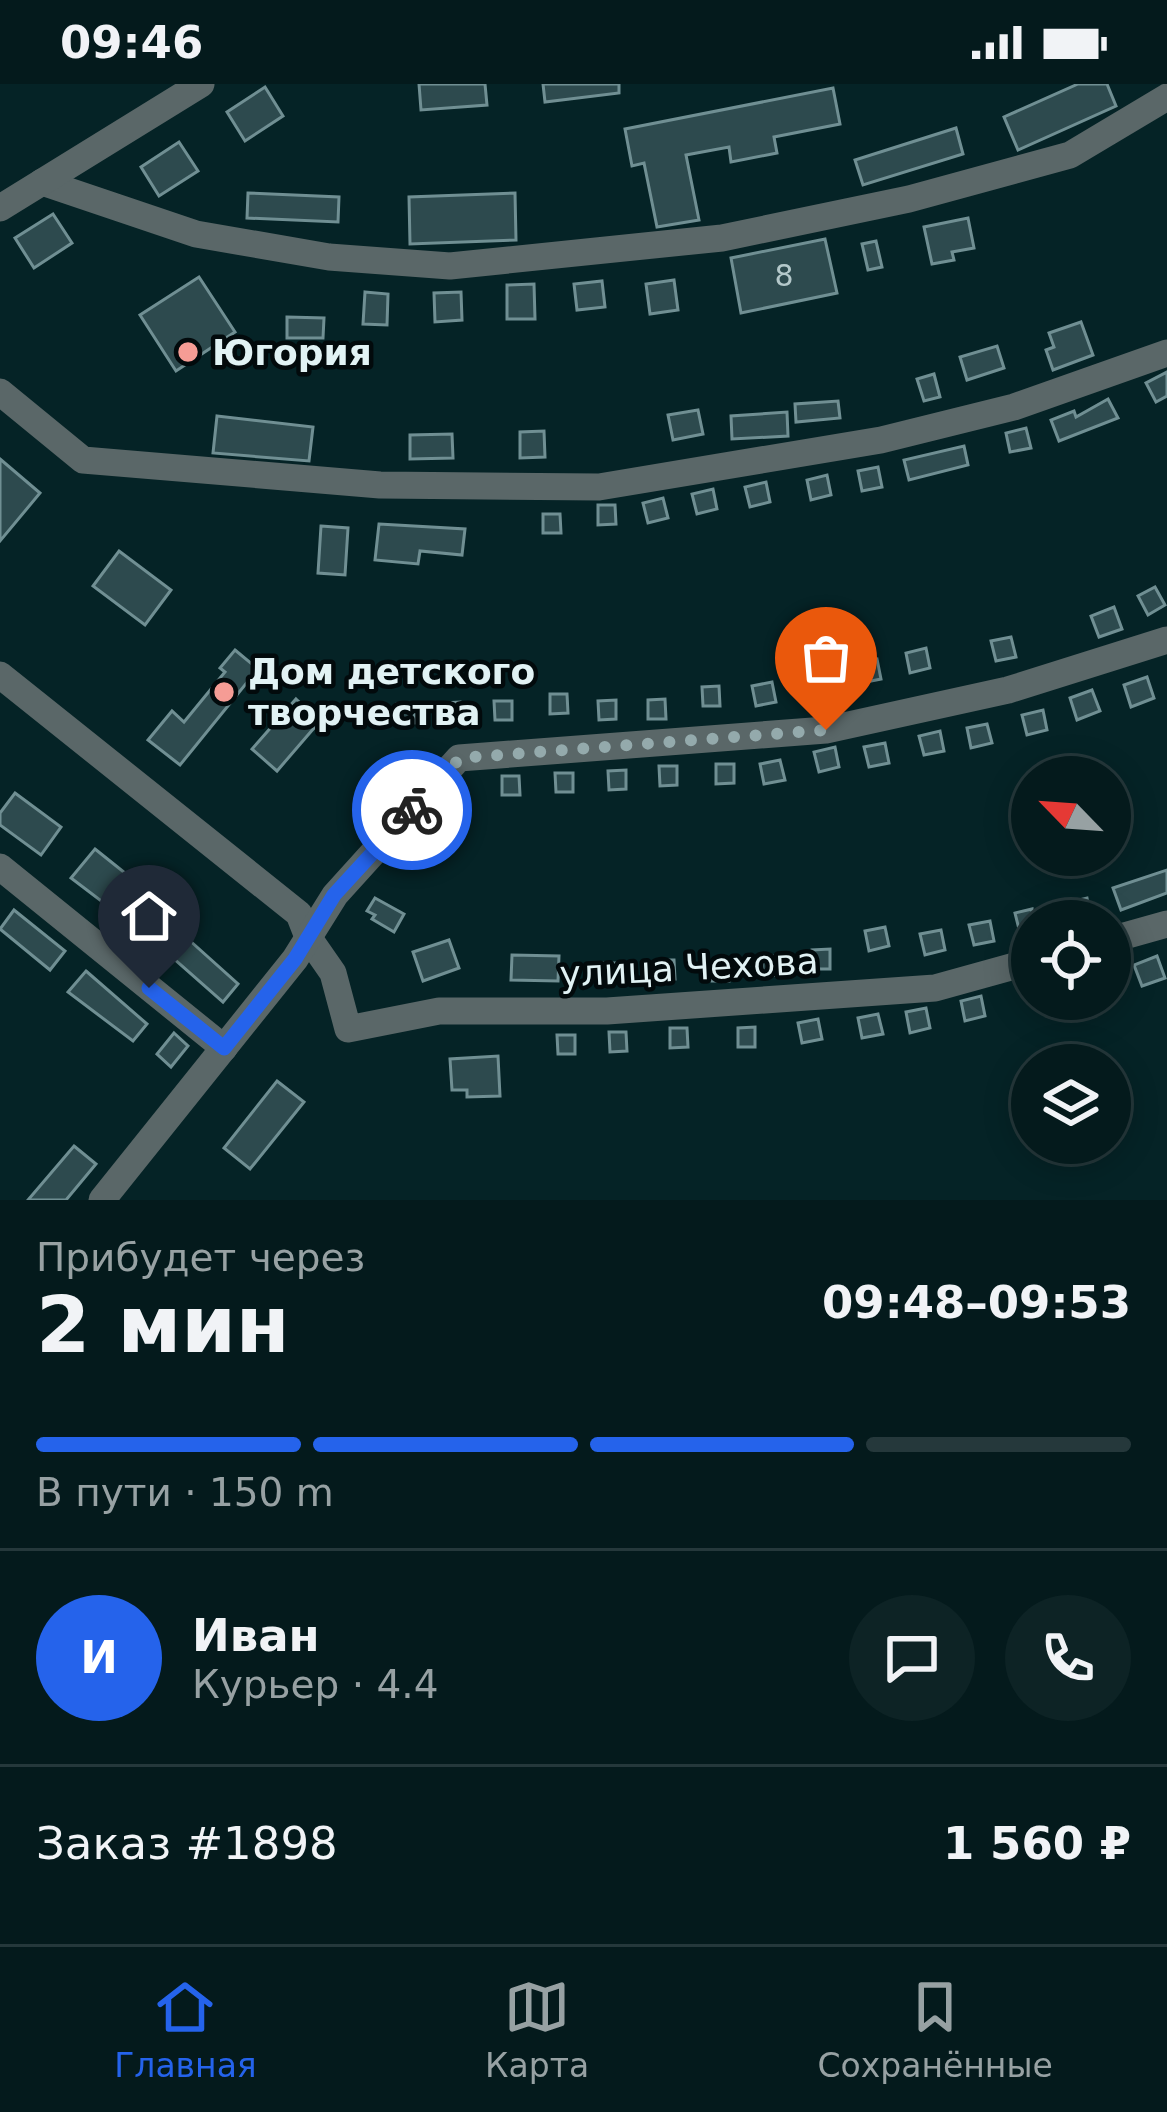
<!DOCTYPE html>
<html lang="ru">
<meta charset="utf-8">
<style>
:root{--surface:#041a1c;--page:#0d2325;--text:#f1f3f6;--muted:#97a1a3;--line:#25383b;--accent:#2563eb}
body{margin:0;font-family:"DejaVu Sans",sans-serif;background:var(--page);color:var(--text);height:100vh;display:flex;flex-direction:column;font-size:45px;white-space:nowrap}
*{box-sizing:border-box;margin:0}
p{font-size:39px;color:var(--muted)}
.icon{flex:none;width:66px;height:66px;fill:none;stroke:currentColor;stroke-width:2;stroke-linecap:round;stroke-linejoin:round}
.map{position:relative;height:1116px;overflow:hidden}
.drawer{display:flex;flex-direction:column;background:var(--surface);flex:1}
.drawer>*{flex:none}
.needle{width:78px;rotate:295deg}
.controls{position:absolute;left:1011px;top:672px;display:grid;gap:24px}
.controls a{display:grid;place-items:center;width:120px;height:120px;border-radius:50%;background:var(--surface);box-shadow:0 6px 30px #0003,0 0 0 3px var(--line);font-size:60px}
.pin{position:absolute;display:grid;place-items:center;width:102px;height:102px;color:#fff;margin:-123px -51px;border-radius:50% 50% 50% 0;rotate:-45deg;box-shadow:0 0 12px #0007}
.pin .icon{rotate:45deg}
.courier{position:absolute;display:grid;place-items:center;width:120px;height:120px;margin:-60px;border:9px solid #2563eb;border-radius:50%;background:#fff;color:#222;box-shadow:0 3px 15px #0007}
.overview em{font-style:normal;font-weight:800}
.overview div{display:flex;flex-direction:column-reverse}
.overview{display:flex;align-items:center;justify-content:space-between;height:204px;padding:0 36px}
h1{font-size:78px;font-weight:800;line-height:90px}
.bar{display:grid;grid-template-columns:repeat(4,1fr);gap:18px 12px;align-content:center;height:144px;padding:0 36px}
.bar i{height:15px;border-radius:9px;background:var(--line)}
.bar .selected{background:var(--accent)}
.bar p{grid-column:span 4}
.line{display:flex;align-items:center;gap:30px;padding:0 36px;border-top:3px solid var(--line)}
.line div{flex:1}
.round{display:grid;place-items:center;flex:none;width:126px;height:126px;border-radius:63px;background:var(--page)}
.status{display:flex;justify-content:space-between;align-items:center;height:84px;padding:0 60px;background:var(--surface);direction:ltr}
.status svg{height:33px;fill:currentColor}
.tabs{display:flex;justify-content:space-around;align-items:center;height:168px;border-top:3px solid var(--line);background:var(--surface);font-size:33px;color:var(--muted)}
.tabs a{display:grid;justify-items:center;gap:6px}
.tabs .selected{color:var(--accent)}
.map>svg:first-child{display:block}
.building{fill:#2d4a4e;stroke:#708f93;stroke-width:3}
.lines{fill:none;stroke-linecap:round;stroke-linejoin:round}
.minor{stroke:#5a6768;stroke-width:27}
.done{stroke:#94aaac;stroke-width:12;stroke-dasharray:0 21.6}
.route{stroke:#2563eb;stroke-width:15}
.poi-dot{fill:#f59c95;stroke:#020a0c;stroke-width:4.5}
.labels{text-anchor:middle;stroke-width:9;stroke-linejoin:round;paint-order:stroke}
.number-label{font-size:30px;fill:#b4c8ca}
.poi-label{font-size:36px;font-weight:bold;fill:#e1f2f4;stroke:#020a0c;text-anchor:start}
.street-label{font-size:36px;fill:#e1f2f4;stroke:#020a0c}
</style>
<div class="status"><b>09:46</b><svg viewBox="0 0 49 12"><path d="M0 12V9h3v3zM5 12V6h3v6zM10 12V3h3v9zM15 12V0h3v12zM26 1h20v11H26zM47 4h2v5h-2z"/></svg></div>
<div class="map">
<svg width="1167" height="1116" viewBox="0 0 1167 1116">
<rect width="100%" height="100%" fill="#052326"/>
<!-- building -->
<g class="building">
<polygon points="419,0 485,0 487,21 421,26"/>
<polygon points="543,0 619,0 619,9 545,18"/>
<polygon points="1078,0 1107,0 1116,22 1018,66 1004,33"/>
<polygon points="265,3 283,32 245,57 227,28"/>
<polygon points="833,4 840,40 774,53 777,69 731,78 729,63 686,71 699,136 657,143 644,79 632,82 625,45"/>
<polygon points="956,44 963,70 863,101 855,76"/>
<polygon points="179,58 198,87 159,112 141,83"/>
<polygon points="248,109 339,113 338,138 247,134"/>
<polygon points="515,109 516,156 410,160 409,113"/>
<polygon points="53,130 72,159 34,184 15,154"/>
<polygon points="968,134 974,164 952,168 954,176 932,180 924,143"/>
<polygon points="825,155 837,209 741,229 731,174"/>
<polygon points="876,157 882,183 868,186 862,160"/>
<polygon points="199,193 235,248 176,287 140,231"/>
<polygon points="674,196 678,226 650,230 646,200"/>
<polygon points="602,197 605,223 577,226 574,200"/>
<polygon points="534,200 535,235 507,235 507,201"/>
<polygon points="365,208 388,210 387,241 363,240"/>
<polygon points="461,208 462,236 435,238 434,209"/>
<polygon points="287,233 324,234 323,254 287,254"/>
<polygon points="1081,238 1093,271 1053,286 1046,266 1054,263 1049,249"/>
<polygon points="997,262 1004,284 967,296 960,273"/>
<polygon points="1167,288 1167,312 1156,318 1146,299"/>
<polygon points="934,290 940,313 924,317 917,295"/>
<polygon points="1108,315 1118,334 1059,357 1051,336 1074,327 1076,333"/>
<polygon points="838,317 840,334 796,338 795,320"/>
<polygon points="698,326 703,350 673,356 668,331"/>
<polygon points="787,328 788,352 732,355 731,332"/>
<polygon points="217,332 313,343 309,377 213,369"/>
<polygon points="1026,344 1031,364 1010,368 1006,349"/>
<polygon points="544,347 545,373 520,374 520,348"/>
<polygon points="452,350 453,374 410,375 410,351"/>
<polygon points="964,362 968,381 909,396 904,376"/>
<polygon points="0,375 40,409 0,457"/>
<polygon points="878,383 882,403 862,407 858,387"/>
<polygon points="827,391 831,411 811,416 807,396"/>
<polygon points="766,398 770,418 750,423 745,403"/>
<polygon points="713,405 717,425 697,430 692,410"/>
<polygon points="663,414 668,434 648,439 643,419"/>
<polygon points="598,421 615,421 616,440 598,441"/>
<polygon points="543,430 560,430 561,449 543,449"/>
<polygon points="379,440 465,445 462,471 420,467 418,480 375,476"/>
<polygon points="321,442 348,444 345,491 318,489"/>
<polygon points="119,467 171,506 145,541 93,502"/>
<polygon points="1155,503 1165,521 1148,531 1138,512"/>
<polygon points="1114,523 1122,545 1099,553 1091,532"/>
<polygon points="1011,553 1016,573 996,577 991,557"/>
<polygon points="926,564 930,584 910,589 906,569"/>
<polygon points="235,566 258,585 180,681 148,656 172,627 184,638 225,588 220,584"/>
<polygon points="877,575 881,595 861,599 856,579"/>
<polygon points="819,588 823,608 803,613 798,593"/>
<polygon points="1147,593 1154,614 1131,623 1124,601"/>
<polygon points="772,598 776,618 756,622 752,602"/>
<polygon points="719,602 720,622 703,622 702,603"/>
<polygon points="1092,606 1100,627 1077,636 1070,614"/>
<polygon points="550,610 567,610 568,629 550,630"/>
<polygon points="296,615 320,637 277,687 252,665"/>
<polygon points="665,615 666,635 648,635 648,616"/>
<polygon points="616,616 616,635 599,636 598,617"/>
<polygon points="494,617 512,617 512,636 495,636"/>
<polygon points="460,618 461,637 443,638 443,619"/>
<polygon points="414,619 415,639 397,639 397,620"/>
<polygon points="1043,626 1047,646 1027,651 1022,631"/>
<polygon points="987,640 992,659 971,664 967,644"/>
<polygon points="940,647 944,667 924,671 919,652"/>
<polygon points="885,659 889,679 869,683 864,663"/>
<polygon points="835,663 839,683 819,688 814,668"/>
<polygon points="780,676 785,696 764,700 760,680"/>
<polygon points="716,680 734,680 734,699 716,700"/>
<polygon points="659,682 677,682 677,701 660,702"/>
<polygon points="626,686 626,705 609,706 608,687"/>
<polygon points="555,689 573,689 573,708 556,708"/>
<polygon points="502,692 519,692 520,711 502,711"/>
<polygon points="15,709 61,743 41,771 0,741 0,729"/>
<polygon points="95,765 130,793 120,805 158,836 146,851 71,794"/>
<polygon points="1167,786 1167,809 1121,826 1113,804"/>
<polygon points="375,814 404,830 394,848 372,835 375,831 367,827"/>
<polygon points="1087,814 1091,834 1071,837 1066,819"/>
<polygon points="1032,825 1032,846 1020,849 1015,829"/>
<polygon points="14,826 65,867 50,886 0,845"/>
<polygon points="990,837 994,857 974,861 969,841"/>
<polygon points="885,843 889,862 869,867 865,847"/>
<polygon points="941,846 945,866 925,871 920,850"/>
<polygon points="188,855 238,900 223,918 172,873"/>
<polygon points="449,856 459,884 423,897 413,868"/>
<polygon points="830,865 830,885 812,885 812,866"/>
<polygon points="512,871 559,872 558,897 511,896"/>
<polygon points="762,872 779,872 780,891 762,892"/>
<polygon points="1157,872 1165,894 1142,902 1134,881"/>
<polygon points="657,876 674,876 675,895 657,896"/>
<polygon points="729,877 729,897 712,897 711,878"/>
<polygon points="603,879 621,879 621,898 604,898"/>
<polygon points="86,887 147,940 133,957 68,908"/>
<polygon points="981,912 985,932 965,937 961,917"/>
<polygon points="926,924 930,944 910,949 906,928"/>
<polygon points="878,930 883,950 862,954 858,934"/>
<polygon points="818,935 822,955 802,959 798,939"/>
<polygon points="755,943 755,963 738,963 738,944"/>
<polygon points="670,944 687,944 688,963 670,964"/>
<polygon points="609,948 626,948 627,967 610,968"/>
<polygon points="174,949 188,962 171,983 157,970"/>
<polygon points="557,951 575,951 575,970 558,970"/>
<polygon points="498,972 500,1012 467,1013 467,1006 452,1006 450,975"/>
<polygon points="277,997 304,1018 250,1085 224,1064"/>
<polygon points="74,1062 96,1080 66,1116 28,1116"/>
</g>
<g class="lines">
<!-- minor -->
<g class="minor">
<polyline points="42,98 196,150 329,173 450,182 722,154 909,115 1070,71 1167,13"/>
<polyline points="0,124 201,0"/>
<polyline points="0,308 83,376 380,401 599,403 881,356 1014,323 1167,269"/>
<polyline points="0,591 299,830 308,853 333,889 348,945 439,927 607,927 935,904 1032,877"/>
<polyline points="0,783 224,964"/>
<polyline points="1110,856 1167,840"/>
<polyline points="102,1116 295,875 335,811 459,674 826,646 1008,606 1167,556"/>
</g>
</g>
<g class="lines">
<!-- done -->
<polyline class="done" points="412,726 460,674 826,646"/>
<!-- route -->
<polyline class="route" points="149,904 224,964 295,875 334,811 412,726"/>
</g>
<!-- markers -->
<g class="poi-dot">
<circle cx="188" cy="268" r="12"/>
<circle cx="224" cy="608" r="12"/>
</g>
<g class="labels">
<!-- number labels -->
<g class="number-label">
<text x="784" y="202">8</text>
</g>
<!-- poi labels -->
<g class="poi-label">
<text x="212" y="281">Югория</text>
<text x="248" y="600">Дом детского<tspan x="248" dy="41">творчества</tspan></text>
</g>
<!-- street labels -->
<g class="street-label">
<text transform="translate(689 883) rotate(-3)" y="13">улица Чехова</text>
</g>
</g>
</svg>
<div class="controls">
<a><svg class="needle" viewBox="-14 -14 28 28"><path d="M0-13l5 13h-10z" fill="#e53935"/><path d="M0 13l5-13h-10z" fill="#97a1a3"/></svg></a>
<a><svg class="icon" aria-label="locate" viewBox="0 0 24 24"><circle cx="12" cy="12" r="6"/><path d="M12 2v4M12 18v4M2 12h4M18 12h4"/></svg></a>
<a><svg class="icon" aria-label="layers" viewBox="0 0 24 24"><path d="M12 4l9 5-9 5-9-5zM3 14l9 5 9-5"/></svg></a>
</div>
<div class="pin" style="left:826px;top:646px;background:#ea580c"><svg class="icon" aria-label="bag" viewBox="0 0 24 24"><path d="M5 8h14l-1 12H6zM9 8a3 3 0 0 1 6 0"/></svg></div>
<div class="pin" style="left:149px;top:904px;background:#1f2937"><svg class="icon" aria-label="home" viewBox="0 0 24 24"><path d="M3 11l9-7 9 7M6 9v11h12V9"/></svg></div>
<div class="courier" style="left:412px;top:726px"><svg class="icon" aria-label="bike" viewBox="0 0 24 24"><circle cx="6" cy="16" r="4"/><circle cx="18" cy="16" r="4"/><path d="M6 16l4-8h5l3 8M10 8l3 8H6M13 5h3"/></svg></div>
</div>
<section class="drawer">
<div class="overview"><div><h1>2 мин</h1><p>Прибудет через</p></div><em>09:48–09:53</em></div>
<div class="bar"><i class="selected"></i><i class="selected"></i><i class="selected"></i><i></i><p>В пути · 150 m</p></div>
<div class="line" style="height:216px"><b class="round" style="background:var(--accent);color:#fff">И</b><div><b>Иван</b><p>Курьер · 4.4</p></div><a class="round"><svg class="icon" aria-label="chat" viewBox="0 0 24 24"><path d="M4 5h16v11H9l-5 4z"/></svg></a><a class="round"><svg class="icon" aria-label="phone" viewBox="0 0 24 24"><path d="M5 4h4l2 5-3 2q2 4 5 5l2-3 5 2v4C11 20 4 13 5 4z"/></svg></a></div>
<div class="line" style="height:156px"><div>Заказ #1898</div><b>1 560 ₽</b></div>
</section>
<nav class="tabs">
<a class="selected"><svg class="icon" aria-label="home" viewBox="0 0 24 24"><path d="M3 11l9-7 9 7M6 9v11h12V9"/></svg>Главная</a>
<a><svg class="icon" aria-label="map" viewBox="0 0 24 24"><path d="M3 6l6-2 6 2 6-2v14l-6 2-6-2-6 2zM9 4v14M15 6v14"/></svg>Карта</a>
<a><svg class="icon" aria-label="saved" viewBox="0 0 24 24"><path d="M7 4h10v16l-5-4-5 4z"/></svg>Сохранённые</a>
</nav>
